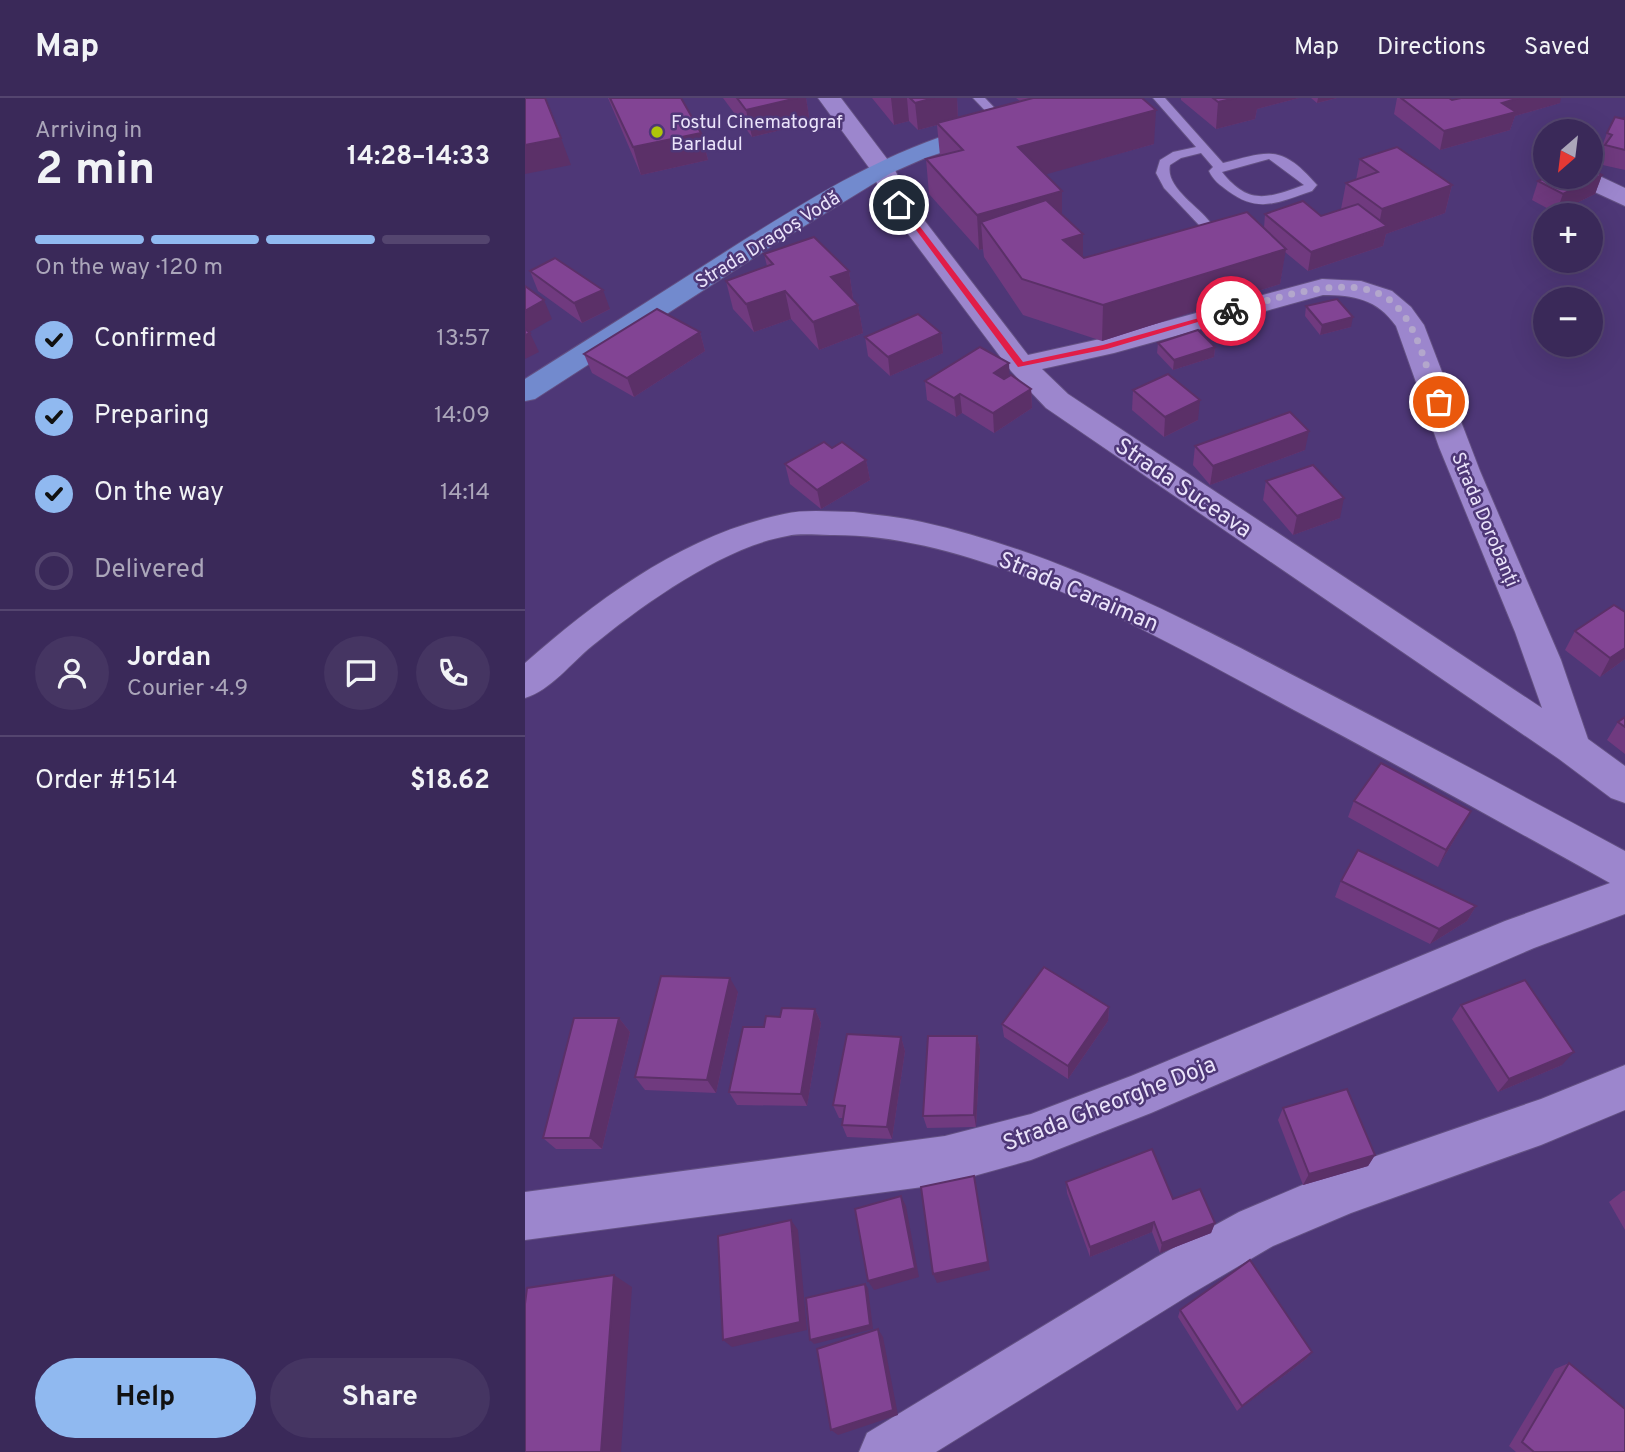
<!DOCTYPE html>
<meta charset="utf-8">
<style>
:root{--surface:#3a2959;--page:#453562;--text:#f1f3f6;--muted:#aba6ba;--line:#54456f;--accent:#90b9f0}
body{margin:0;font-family:Overpass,sans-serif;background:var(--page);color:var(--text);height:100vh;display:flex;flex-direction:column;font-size:26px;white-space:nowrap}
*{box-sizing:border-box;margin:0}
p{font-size:23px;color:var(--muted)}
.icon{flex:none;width:38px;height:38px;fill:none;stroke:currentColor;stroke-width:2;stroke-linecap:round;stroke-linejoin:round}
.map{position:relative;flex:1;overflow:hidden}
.panel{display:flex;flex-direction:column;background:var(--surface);width:525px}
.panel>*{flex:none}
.needle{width:46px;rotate:208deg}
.controls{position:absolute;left:1008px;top:21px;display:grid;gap:14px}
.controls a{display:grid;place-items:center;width:70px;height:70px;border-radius:50%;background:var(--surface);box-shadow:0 7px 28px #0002,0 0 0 2px var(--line);font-size:35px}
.pin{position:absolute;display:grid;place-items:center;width:60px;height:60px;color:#fff;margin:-30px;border:4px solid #fff;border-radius:50%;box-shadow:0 2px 7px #0007}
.courier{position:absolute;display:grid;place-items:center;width:70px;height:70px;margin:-35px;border:5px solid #e11d48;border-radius:50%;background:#fff;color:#222;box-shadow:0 2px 9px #0007}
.head em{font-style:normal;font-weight:700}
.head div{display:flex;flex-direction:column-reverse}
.head{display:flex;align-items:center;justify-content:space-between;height:119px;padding:0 35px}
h1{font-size:46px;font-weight:700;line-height:52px}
.bar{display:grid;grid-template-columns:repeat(4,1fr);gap:10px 7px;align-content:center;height:84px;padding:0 35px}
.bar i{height:9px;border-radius:5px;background:var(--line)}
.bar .on{background:var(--accent)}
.bar p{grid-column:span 4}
.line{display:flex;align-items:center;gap:18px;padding:0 35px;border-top:2px solid var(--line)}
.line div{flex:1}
.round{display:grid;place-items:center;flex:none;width:74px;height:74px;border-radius:37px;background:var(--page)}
ol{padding:0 35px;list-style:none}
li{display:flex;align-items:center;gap:21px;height:77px}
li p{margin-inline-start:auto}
li .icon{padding:7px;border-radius:50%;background:var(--accent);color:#111;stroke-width:4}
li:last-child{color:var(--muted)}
li i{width:38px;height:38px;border:4px solid var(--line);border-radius:50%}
.button{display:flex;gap:14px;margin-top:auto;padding:14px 35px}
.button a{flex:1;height:80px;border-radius:42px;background:var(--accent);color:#111;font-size:28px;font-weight:700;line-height:80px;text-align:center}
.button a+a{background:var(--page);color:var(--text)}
header{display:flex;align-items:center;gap:42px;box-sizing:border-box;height:98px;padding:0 35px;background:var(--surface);border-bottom:2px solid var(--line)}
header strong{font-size:33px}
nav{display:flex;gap:38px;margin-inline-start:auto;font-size:24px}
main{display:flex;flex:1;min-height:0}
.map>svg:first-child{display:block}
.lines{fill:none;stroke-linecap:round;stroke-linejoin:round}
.lane-casing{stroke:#635083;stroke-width:2}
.street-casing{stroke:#635083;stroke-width:2}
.secondary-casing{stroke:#635083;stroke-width:2}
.lane{fill:#9c86cd;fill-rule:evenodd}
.street{fill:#9c86cd;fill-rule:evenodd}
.secondary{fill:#728ace;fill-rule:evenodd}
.wall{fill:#703a7f}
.shaded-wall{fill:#5b3068}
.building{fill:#824494;stroke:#5b3068;stroke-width:2}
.route{fill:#e11d48}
.done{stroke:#b3a7cc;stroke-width:7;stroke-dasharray:0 12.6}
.poi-dot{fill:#aec60a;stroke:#4e3777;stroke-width:2.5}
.labels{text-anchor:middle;stroke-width:5;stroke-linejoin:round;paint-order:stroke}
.far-poi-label{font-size:19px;fill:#eae3fa;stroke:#4e3777;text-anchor:start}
.far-street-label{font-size:19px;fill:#eae3fa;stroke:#4e3777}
.street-label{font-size:23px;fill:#eae3fa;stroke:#4e3777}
</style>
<header>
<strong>Map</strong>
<nav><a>Map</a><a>Directions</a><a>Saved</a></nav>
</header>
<main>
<section class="panel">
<div class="head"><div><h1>2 min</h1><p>Arriving in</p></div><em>14:28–14:33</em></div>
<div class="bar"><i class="on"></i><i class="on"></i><i class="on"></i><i></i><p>On the way · 120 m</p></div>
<ol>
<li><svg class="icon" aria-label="check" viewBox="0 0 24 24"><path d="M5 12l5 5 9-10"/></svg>Confirmed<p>13:57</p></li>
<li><svg class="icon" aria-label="check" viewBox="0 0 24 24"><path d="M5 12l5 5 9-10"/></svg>Preparing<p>14:09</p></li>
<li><svg class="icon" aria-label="check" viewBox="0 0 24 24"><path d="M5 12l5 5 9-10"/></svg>On the way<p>14:14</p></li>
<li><i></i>Delivered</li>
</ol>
<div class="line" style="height:126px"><a class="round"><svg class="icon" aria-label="person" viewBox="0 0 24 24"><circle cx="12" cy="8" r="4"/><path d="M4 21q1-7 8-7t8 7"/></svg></a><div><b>Jordan</b><p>Courier · 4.9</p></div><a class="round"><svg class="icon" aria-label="chat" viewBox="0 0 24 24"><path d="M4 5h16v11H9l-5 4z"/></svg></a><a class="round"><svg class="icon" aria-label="phone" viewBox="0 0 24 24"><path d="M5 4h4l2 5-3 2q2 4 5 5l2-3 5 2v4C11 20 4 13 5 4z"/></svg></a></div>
<div class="line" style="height:91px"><div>Order #1514</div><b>$18.62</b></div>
<div class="button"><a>Help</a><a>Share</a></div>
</section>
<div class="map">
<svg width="1100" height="1354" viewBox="0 0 1100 1354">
<rect width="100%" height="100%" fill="#4e3777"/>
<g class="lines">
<!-- lane casing -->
<g class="lane-casing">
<g id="lane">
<polygon points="448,0 460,0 484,25 484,29 476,29"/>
<path d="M628,0h12l58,65c47,-12 58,-19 94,22l-5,6c-33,11 -53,23 -84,0 -8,-6 -15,-11 -19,-20l4,-4 -12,-14 -20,5 -11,7c-5,22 28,41 40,57l-6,4 -5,-1 -35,-37 -8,-15 4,-13 13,-8 23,-5zM744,61l35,26c-36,13 -55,21 -82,-13z"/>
</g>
</g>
<!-- street casing -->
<g class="street-casing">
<g id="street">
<path d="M293,0h23l53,70 17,35 117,152 72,-16 222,-60 39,2 31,10 19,16 13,18 56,146 81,189 27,79 37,27v37l-14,-5 -52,-39 -513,-351 -35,-37 -121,-161 -20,-41zM798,197c31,0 54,4 73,31l43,121 76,185 27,76 -474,-314 -26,-25 72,-16z"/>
<polygon points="1066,74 1100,90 1100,108 1048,84 1045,79 1066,79"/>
<path d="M329,414c23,3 46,5 68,10 138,31 265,98 390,163 105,54 209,110 313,166v63l-91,34 -383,165 -120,47 -86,24 -420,56v-48l420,-56 86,-22 100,-38 374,-155 105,-38c-105,-58 -210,-117 -316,-173 -132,-71 -312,-177 -464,-175 -14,0 -29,-2 -43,1 -64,11 -145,69 -195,110 -21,17 -41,44 -67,52v-35c74,-65 160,-129 259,-149 22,-5 48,-2 70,-2z"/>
<polygon points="1100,967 1100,1012 1016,1047 826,1115 748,1148 666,1196 411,1354 334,1354 342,1335 630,1160 714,1114 822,1068 1016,1001"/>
</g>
</g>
<!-- secondary casing -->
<g class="secondary-casing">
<path id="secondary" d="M462,25l8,2 4,5 -4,5 -70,23 -34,15 -116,71 -240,155 -10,2v-22c66,-42 132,-83 197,-125 86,-54 165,-106 265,-131z"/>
</g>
<!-- lane -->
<use href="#lane" class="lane"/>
<!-- street -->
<use href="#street" class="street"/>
<!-- secondary -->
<use href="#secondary" class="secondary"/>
</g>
<!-- wall -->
<g class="wall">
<polygon points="83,0 156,0 176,35 183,62 116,77"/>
<polygon points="198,0 281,0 285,25 227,39"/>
<polygon points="347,0 432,0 433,19 495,3 491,0 617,0 629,46 520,76 537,93 537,117 558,136 558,159 559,160 739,130 740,116 796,118 816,111 821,85 831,82 835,61 927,87 920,115 861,136 858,148 783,173 760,154 755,186 577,243 498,217 459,159 458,151 454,152 404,96 401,61 415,58 412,27 393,32 384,23 369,27"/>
<polygon points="656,0 774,0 732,11 730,21 691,31 656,2"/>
<polygon points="786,0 812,0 792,5"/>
<polygon points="872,0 924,0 927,2 1035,5 990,18 985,32 915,52 869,16"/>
<polygon points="1100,19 1100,72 1073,66 1077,55 1075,54 1082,35"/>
<polygon points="1077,77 1070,96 1031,115 1007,102 1013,83"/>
<polygon points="239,156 324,173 328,201 333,207 338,235 294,252 266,221 229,234 208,211 201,183 242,168"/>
<polygon points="5,173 85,211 57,225 13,193"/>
<polygon points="781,208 826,229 795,237 780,218"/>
<polygon points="175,234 180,253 109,299 67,275 59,256"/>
<polygon points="416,235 418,255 365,278 343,258 340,239"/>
<polygon points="633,245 690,249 689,259 648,272 632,255"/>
<polygon points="485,278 506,291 507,310 469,335 437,315 431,319 402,302 400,283"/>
<polygon points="608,292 673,322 639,339 607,312"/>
<polygon points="670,348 780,352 685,387 668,367"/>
<polygon points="307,350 341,362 345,382 296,411 265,386 260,366"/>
<polygon points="741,383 815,420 768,437 738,402"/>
<polygon points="1100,514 1100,561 1075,579 1040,552 1050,533"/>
<polygon points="1100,619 1100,656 1082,642 1093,624"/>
<polygon points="829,703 937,729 913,769 823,719"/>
<polygon points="816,783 951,808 942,823 905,846 810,799"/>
<polygon points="213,894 191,995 120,992 110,979"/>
<polygon points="936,907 1037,967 973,994 927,921"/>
<polygon points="584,909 583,923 543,981 479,939 477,926"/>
<polygon points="290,911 296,925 282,1008 212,1007 204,994 239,929 255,919"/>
<polygon points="94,920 105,934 77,1051 31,1051 18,1040"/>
<polygon points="452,938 455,951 451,1029 402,1030 398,1018"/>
<polygon points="376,939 380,953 367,1041 322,1039 317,1027 318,1020 314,1020 308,1007"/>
<polygon points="758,1010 850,1057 843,1068 778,1087 753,1022"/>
<polygon points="541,1084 648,1101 690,1125 686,1135 635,1155 627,1134 565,1159 542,1095"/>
<polygon points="1098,1093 1100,1093 1100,1132 1084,1104"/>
<polygon points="655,1212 787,1254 781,1261 712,1313 653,1219"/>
<polygon points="1044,1265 1100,1354 991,1354 984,1348 1030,1271"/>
</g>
<!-- shaded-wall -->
<g class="shaded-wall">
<polygon points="272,0 281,0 285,25 227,39 221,12"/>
<polygon points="366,0 382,0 384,23 369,27"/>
<polygon points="409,0 432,0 433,21 412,25 412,27 393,32 390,5"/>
<polygon points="711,0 774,0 732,11 730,21 691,31 693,4"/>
<polygon points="793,0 812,0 792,5"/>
<polygon points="994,0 1036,0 1035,5 990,18 985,32 915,52 919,33 977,5"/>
<polygon points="631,12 629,46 494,84 493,49"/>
<polygon points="176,35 183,62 116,77 108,49"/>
<polygon points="36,40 46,67 0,76 0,47"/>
<polygon points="1077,77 1070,96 1031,115 1038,96"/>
<polygon points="927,87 920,115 861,136 858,148 783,173 786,154 853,132 857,111"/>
<polygon points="537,93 537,128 456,124 458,151 454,152 452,117"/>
<polygon points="558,136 558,171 538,142"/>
<polygon points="761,151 755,186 577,243 578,207"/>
<polygon points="324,173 328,201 312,207 306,179"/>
<polygon points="78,192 85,211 57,225 49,205"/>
<polygon points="260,193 266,221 229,234 221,206"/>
<polygon points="19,202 27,221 1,236 0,233 0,213"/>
<polygon points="333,207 338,235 294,252 288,224"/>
<polygon points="828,219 826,229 795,237 797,227"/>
<polygon points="175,234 180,253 109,299 102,280"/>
<polygon points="5,235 14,254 0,261 0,237"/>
<polygon points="416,235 418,255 365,278 363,259"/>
<polygon points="690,249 689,259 648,272 649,262"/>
<polygon points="484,265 485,284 469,275"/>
<polygon points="506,291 507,310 469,335 468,315"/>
<polygon points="435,296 437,315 431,319 429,300"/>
<polygon points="675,302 673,322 639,339 640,319"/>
<polygon points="784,333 780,352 685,387 688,368"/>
<polygon points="341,362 345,382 296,411 292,392"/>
<polygon points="819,400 815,420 768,437 772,418"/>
<polygon points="1100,550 1100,561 1075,579 1085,560"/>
<polygon points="946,713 937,729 913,769 921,752"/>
<polygon points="951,808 942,823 905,846 914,831"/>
<polygon points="205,880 213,894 191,995 182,982"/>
<polygon points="584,909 583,923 543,981 543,968"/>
<polygon points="290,911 296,925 282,1008 276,996"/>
<polygon points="94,920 105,934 77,1051 65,1040"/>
<polygon points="452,938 455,951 451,1029 449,1017"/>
<polygon points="376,939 380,953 367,1041 362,1029"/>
<polygon points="1049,954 1037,967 973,994 984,981"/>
<polygon points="850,1057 843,1068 778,1087 784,1076"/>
<polygon points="449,1078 465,1172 412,1185 408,1176"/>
<polygon points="376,1098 381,1108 394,1179 349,1192 343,1183"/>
<polygon points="266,1122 273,1132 282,1232 207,1249 198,1242"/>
<polygon points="629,1124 627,1134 565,1159 565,1149"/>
<polygon points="690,1125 686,1135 635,1155 637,1145"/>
<polygon points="89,1177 107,1189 96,1354 76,1354"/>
<polygon points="340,1186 343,1190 348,1231 289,1246 285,1242"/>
<polygon points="353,1231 358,1239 373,1317 313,1337 306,1332"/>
<polygon points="787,1254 781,1261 712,1313 717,1308"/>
</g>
<!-- building -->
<g class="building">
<polygon points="0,0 20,0 36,40 0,47"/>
<polygon points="85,0 156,0 176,35 108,49"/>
<polygon points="212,0 272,0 221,12"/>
<polygon points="385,0 409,0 390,5"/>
<polygon points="508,0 617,0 631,12 493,49 537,93 452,117 401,61 438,52 412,25"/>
<polygon points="688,0 711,0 693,4"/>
<polygon points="876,0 924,0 927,2 936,0 994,0 977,5 991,14 919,33"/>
<polygon points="1090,19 1099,21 1100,19 1100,52 1080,47 1087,37 1082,35"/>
<polygon points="872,49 927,87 857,111 821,85 853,74 835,61"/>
<polygon points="1066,71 1077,77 1038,96 1013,83 1022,79 1066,79"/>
<polygon points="521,102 558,136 538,142 559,160 722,114 761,151 578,207 497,181 456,124"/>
<polygon points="778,103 796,118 833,106 862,128 786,154 740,116"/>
<polygon points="289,139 324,173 306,179 333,207 288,224 260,193 221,206 201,183 248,166 239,156"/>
<polygon points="30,160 78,192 49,205 5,173"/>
<polygon points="0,188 19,202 0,213"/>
<polygon points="812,201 828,219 797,227 781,208"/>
<polygon points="132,211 175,234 102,280 59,256"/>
<polygon points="393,216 416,235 363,259 340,239"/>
<polygon points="0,231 5,235 0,237"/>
<polygon points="673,232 690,249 649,262 633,245"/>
<polygon points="455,249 484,265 469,275 479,281 486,277 506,291 468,315 435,296 429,300 400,283"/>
<polygon points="643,276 675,302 640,319 608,292"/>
<polygon points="765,314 784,333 688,368 670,348"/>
<polygon points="299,344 307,350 317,344 341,362 292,392 260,366"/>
<polygon points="788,367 819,400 772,418 741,383"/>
<polygon points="1089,507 1100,514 1100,550 1085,560 1050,533"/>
<polygon points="1100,619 1100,629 1093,624"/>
<polygon points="856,665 946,713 921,752 829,703"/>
<polygon points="833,752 951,808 914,831 816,783"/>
<polygon points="519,869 584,909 543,968 477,926"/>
<polygon points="136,878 205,880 182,982 110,979"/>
<polygon points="1000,882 1049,954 984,981 936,907"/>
<polygon points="257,910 290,911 276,996 204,994 218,929 239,929 241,918 255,919"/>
<polygon points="49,920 94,920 65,1040 18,1040"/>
<polygon points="322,936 376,939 362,1029 317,1027 320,1008 308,1007"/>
<polygon points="403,938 452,938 449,1017 398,1018"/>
<polygon points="822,991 850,1057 784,1076 758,1010"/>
<polygon points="627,1051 648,1101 675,1091 690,1125 637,1145 629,1124 565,1149 541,1084"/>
<polygon points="449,1078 463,1164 408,1176 396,1089"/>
<polygon points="376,1098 390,1170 343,1183 330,1111"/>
<polygon points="266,1122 275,1224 198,1242 193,1138"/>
<polygon points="725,1162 787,1254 717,1308 655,1212"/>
<polygon points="89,1177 76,1354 0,1354 0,1206 2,1190"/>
<polygon points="340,1186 345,1227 285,1242 281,1200"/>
<polygon points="353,1231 368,1312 306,1332 292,1251"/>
<polygon points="1044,1265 1100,1311 1100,1354 1009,1354 997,1344"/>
</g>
<!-- route -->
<polygon class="route" points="371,105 377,105 498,264 578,247 706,211 710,213 582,251 493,269"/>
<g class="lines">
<!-- done -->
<path class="done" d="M706,213c44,-12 133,-46 168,-2 21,24 28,64 40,93"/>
</g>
<!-- markers -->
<circle class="poi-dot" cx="132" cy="34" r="7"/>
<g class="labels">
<!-- far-poi labels -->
<g class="far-poi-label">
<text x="146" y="30">Fostul Cinematograf<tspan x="146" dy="22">Barladul</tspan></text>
</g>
<!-- far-street labels -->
<g class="far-street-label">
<text transform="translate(242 141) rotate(-32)" y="7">Strada Dragoș Vodă</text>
<text transform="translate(961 421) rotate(67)" y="7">Strada Dorobanți</text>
</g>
<!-- street labels -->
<g class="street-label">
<text transform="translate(659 389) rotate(34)" y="8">Strada Suceava</text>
<text transform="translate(554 493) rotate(23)" y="8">Strada Caraiman</text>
<text transform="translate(584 1005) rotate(-21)" y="8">Strada Gheorghe Doja</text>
</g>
</g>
</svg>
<div class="controls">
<a><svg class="needle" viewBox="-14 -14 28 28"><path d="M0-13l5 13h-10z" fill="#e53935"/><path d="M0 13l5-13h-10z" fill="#aba6ba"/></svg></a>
<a>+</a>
<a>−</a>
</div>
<div class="pin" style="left:914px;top:304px;background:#ea580c"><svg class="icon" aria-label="bag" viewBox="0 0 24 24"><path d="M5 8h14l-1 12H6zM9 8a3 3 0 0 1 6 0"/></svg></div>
<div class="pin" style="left:374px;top:107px;background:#1f2937"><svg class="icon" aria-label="home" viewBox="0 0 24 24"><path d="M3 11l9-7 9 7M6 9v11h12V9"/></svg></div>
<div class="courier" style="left:706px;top:213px"><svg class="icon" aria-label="bike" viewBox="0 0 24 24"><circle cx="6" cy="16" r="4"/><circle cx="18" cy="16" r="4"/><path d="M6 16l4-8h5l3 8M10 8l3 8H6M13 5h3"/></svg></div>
</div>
</main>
